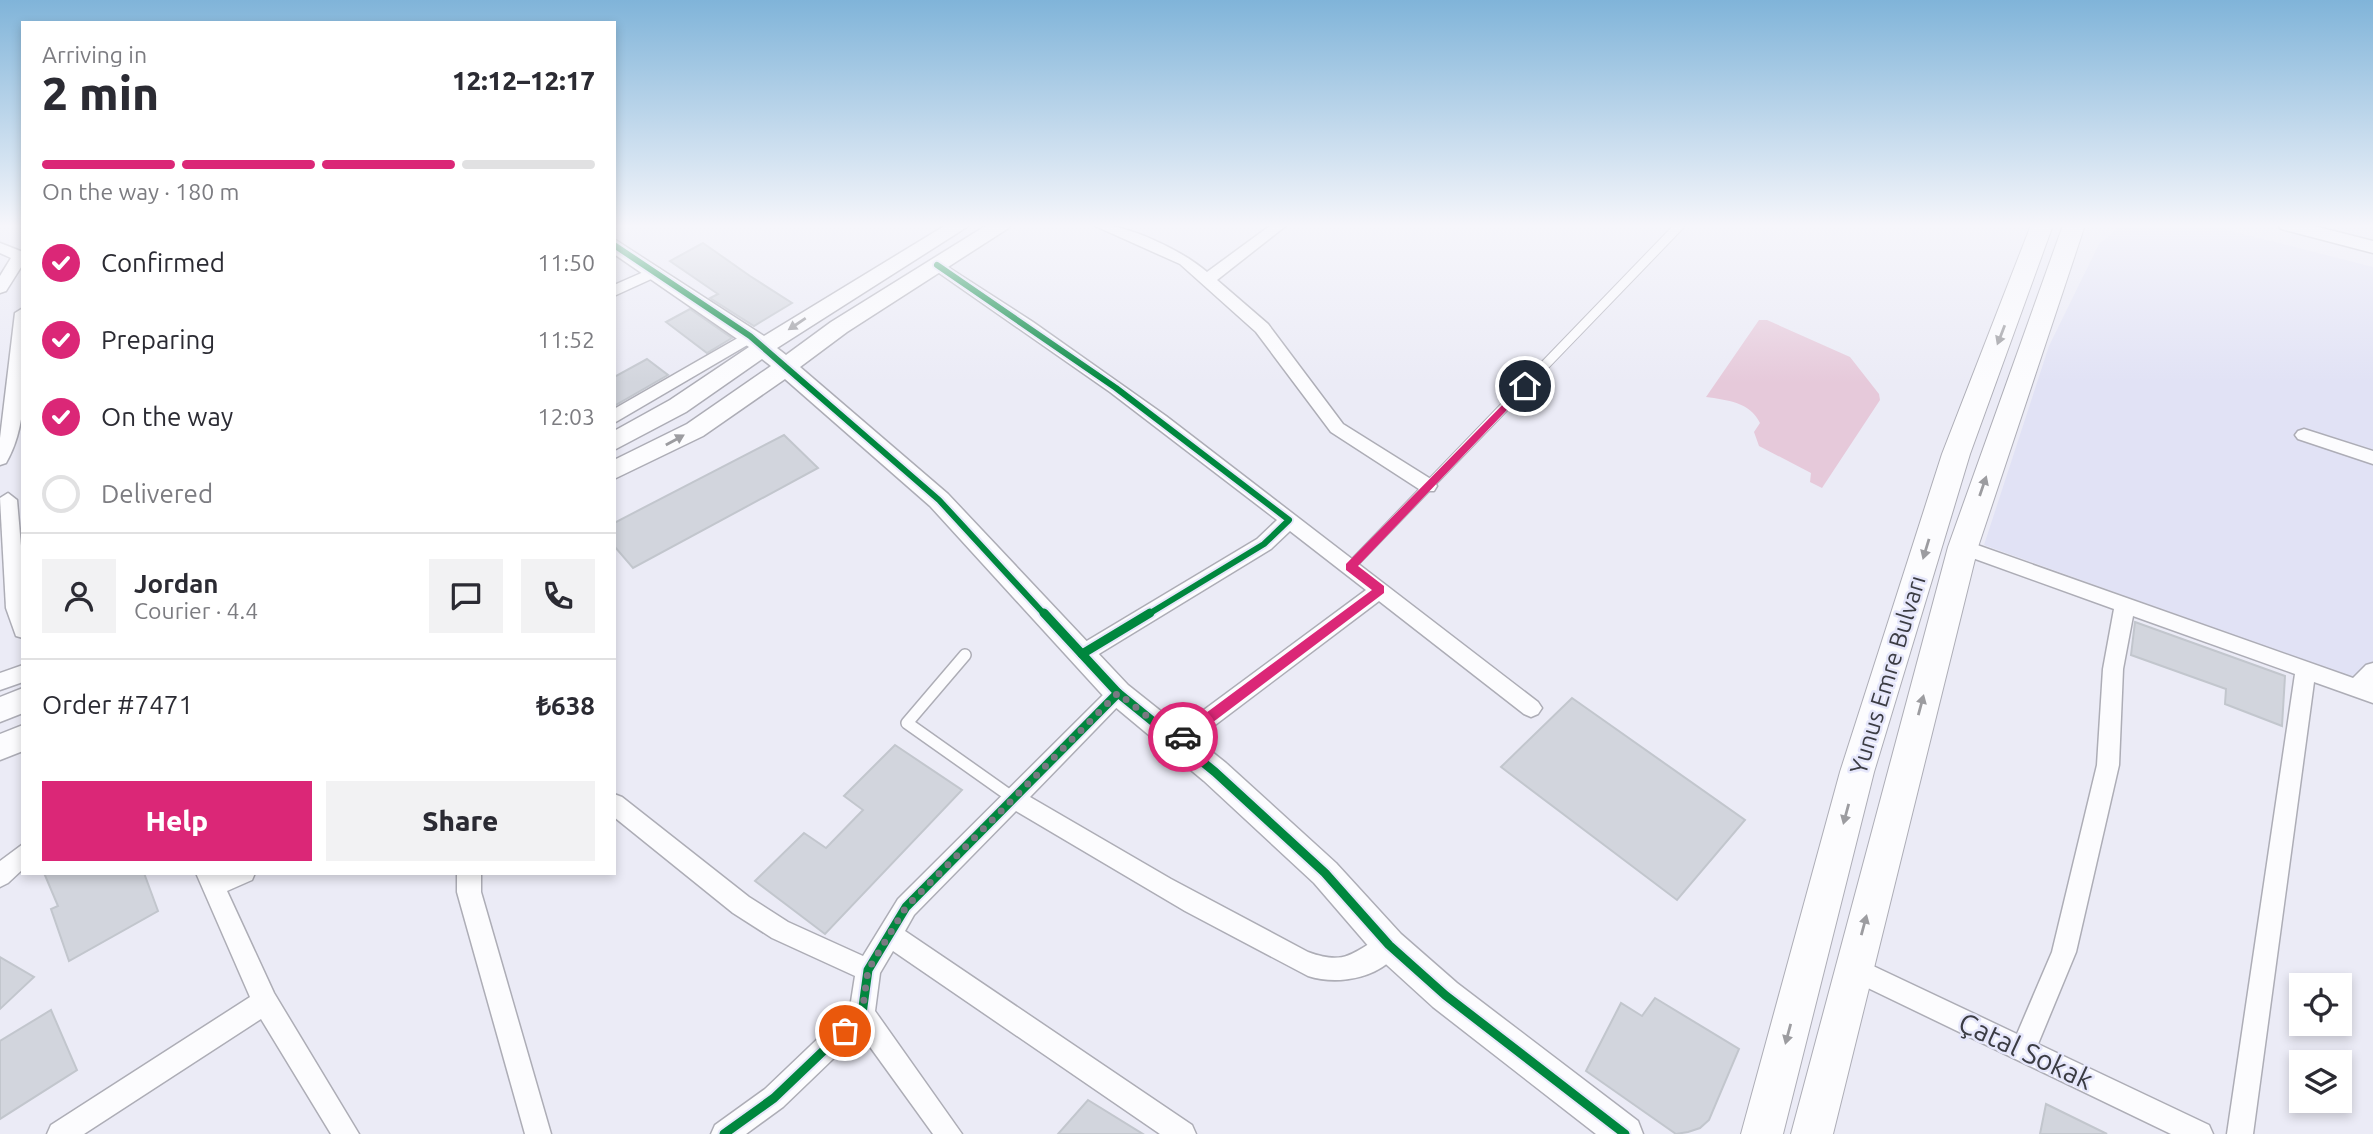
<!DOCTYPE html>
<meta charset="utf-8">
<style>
:root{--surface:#fff;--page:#f2f2f3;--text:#2b2b33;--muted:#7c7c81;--line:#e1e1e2;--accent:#db2777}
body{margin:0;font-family:Ubuntu,sans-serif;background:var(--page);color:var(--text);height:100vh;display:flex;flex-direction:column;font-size:26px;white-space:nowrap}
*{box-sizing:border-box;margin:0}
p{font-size:23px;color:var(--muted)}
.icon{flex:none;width:38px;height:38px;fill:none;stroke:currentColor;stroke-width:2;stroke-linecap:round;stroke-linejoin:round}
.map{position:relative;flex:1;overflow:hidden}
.panel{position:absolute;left:21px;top:21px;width:595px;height:854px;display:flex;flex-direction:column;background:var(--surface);border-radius:0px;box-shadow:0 4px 10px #0003}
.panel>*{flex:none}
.fabs{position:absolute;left:2289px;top:973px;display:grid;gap:14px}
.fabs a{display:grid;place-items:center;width:63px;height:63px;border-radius:0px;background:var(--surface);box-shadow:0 4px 10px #0003;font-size:35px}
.pin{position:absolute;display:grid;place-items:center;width:60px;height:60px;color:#fff;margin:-30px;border:4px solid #fff;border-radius:50%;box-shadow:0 2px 7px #0007}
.courier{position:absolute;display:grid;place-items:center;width:70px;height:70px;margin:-35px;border:5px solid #db2777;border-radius:50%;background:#fff;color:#222;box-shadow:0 2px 9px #0007}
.summary em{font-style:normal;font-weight:800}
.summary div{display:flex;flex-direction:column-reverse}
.summary{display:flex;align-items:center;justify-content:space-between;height:119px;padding:0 21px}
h1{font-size:46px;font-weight:800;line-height:52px}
.bar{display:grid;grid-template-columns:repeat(4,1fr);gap:10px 7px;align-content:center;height:84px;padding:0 21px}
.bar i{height:9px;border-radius:5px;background:var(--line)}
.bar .on{background:var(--accent)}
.bar p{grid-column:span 4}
.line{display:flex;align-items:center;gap:18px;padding:0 21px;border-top:2px solid var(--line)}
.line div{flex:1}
.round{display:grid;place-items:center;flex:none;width:74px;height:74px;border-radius:0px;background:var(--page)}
ol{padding:0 21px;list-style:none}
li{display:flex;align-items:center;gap:21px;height:77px}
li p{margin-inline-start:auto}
li .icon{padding:7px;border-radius:50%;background:var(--accent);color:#fff;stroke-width:4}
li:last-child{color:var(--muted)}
li i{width:38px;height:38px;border:4px solid var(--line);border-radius:50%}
.action{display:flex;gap:14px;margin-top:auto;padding:14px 21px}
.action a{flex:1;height:80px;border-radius:0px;background:var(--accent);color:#fff;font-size:28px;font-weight:800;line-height:80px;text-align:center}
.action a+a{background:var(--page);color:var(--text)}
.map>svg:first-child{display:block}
.built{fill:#e1e2f5}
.green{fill:#e6c9da}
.building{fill:#d2d5dd;stroke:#c2c6cd;stroke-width:2}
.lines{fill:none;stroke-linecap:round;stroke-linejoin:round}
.lane-far1-casing{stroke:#adadb6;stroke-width:11}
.lane-casing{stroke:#adadb6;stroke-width:14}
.street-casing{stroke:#adadb6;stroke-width:3}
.secondary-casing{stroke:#adadb6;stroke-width:3}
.primary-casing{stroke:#adadb6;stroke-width:2}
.lane-far1{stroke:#fcfcfe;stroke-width:9}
.lane{stroke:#fcfcfe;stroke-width:11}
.street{fill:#fcfcfe;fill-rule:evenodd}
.secondary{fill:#fcfcfe;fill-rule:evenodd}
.primary{fill:#fcfcfe;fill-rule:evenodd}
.cycleway-far1-casing{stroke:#e6e7fb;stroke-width:10}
.cycleway-casing{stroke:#e6e7fb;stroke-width:13}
.cycleway-far1{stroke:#00873e;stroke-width:6}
.cycleway{stroke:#00873e;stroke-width:9}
.oneway{fill:#9c9ca0}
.route{fill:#db2777}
.done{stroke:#797982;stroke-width:7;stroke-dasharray:0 12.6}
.labels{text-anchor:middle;stroke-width:5;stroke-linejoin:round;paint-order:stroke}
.street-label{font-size:24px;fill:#3b3c43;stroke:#e6e7fb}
.near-street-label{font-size:28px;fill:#3b3c43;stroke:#e6e7fb}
</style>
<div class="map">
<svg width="2373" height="1134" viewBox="0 0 2373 1134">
<rect width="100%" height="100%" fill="#ebebf6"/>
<!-- built -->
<polygon class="built" points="2122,225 2208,225 2373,267 2373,685 1984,545 2049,346 2099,244"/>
<!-- green -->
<path class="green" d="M1759,320h8l83,37 29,37 1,6 -58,88 -12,-6 1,-9 -52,-27 -5,-14 6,-9c-10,-21 -33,-23 -54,-26z"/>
<!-- building -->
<g class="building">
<polygon points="703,243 750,276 792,303 754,326 710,298 718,294 670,261"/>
<polygon points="690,309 732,338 707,353 666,322"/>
<polygon points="647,359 668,375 614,406 614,377"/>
<polygon points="784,435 818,468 633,568 614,546 614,523"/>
<polygon points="2135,622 2285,676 2282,726 2225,704 2226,689 2131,655"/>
<polygon points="1572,698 1745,820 1677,900 1501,767"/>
<polygon points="895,745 962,790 825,934 755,881 804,833 826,848 863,810 844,796"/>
<polygon points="44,873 144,873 158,911 69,961 51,909 58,906"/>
<polygon points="0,957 34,977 0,1009"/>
<polygon points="1655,998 1739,1049 1709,1120 1700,1128 1688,1132 1676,1134 1586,1071 1621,1003 1642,1016"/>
<polygon points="51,1010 77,1070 0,1119 0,1041"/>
<polygon points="1088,1100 1143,1134 1058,1134"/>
<polygon points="2046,1104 2107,1134 2040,1134"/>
</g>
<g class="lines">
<!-- lane-far1 casing -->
<g class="lane-far1-casing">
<polyline id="lane-far1" points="1350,567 1680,225"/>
</g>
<!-- lane casing -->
<g class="lane-casing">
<polyline id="lane" points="965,655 907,723 1013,798"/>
</g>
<!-- street casing -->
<g class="street-casing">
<g id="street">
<path d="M1093,225c31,-3 90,26 114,47l64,-47h16l-70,55 51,44 75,100 91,57 3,5 -3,5h-12l-91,-59 -75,-100 -76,-68z"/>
<polygon points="0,243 23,252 23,264 6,291 0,293 0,276 11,258 0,253"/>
<polygon points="937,260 1033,322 1166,416 1538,702 1542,708 1538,714 1531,717 1524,714 1379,601 1186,747 1178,750 1170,747 1167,741 1170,735 1366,590 1290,531 1271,549 1089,660 1075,660 1072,654 1075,648 1257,539 1277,520 1110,392 932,268 932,262"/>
<polygon points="655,267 660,269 660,275 614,296 614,285"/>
<path d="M23,308c0,49 9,111 -17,155l-6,2v-27l15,-125z"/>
<polygon points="750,331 758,336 756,340 614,423 614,409"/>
<polygon points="2304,429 2373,451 2373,464 2298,439 2295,435 2298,431"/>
<polygon points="8,493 17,500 23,569 23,638 16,636 6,608 0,498"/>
<polygon points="1963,540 2353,678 2366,665 2373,663 2373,703 2314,682 2253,1134 2227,1134 2295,674 2133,616 2123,669 2119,765 2076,952 2038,1044 2209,1125 2213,1134 2171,1134 1843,976 1840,968 1843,960 1852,956 2017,1034 2052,952 2097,765 2103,669 2114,609 1956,552 1954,547 1956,542"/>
<polygon points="23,665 23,682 0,690 0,673"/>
<path d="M1118,684l7,3 3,6 -3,6 -95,98 141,82 137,73c43,16 47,-5 81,-18l9,3 3,8c-14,33 -62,41 -93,31l-123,-65 -169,-100 -102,104 -9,16 287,194 4,9h-36l-267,-183 -13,22 -5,38 87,123h-29l-73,-101 -77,74 -37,27h-35l4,-9 50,-36 85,-81 5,-32 -83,-38 -39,-25 -119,-96v-23l8,3 127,100 39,25 75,34 35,-57 213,-212z"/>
<polygon points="23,844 23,869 8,883 0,887 0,861"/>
<polygon points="196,873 255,873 252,880 227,891 274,993 359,1134 331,1134 261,1019 84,1134 47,1134 51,1125 250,997"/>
<polygon points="457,873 481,873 481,892 551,1134 525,1134 457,892"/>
</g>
</g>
<!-- secondary casing -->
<g class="secondary-casing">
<g id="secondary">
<polygon points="946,225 970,225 777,348 786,355 831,322 987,225 1010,225 1007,229 847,332 800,367 948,494 1128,685 1226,763 1336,863 1401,934 1457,983 1638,1121 1643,1134 1596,1134 1433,1007 1377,956 1314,883 1204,781 1108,701 930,506 785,379 703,436 614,479 614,460 687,424 771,366 762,359 686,412 614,450 614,431 670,400 749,347 614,254 614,239 764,336"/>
<polygon points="2278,225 2310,225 2373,241 2373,253 2281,229"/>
<polygon points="23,688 23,713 0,722 0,697"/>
<polygon points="23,725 23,751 0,760 0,734"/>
</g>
</g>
<!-- primary casing -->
<g class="primary-casing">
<g id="primary">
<polygon points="2031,225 2053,225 1970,454 1874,772 1783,1134 1741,1134 1840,772 1942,454"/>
<polygon points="2063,225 2085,225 1978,547 1833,1134 1791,1134 1948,547"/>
</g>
</g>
<!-- lane-far1 -->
<use href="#lane-far1" class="lane-far1"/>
<!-- lane -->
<use href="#lane" class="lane"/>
<!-- street -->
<use href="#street" class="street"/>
<!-- secondary -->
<use href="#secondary" class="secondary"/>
<!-- primary -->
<use href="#primary" class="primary"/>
<!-- cycleway-far1 casing -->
<g class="cycleway-far1-casing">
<g id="cycleway-far1">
<polyline points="614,245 750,336 939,500 1045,615"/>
<polyline points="937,265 1116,388 1289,520 1264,544 1147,615"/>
</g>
</g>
<!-- cycleway casing -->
<g class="cycleway-casing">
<g id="cycleway">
<polyline points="1044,613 1118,693 1215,772 1325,873 1389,945 1445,995 1625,1134"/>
<polyline points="1082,654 1150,613"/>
<polyline points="724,1134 774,1098 862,1014 868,970 906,907 1118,693"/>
</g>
</g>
<!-- cycleway-far1 -->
<use href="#cycleway-far1" class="cycleway-far1"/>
<!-- cycleway -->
<use href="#cycleway" class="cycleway"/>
</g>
<!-- one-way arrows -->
<defs><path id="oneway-solid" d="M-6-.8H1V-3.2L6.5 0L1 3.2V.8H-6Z" transform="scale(1.75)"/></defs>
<g class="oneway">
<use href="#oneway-solid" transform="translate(797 324) rotate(146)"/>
<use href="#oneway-solid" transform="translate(2001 335) rotate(111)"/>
<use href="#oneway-solid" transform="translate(675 440) rotate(-29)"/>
<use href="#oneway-solid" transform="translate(1983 486) rotate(-71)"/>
<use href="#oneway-solid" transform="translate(1926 549) rotate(107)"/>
<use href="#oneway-solid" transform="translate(1921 705) rotate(-75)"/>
<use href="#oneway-solid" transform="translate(1846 814) rotate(105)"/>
<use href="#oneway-solid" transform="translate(1864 925) rotate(-75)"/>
<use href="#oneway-solid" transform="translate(1788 1034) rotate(105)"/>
</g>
<!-- sky -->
<linearGradient id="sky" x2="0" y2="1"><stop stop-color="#80b4d9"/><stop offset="0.59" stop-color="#f6f6fb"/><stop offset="1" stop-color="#f6f6fb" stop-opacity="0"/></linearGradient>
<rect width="2373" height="383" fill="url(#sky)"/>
<!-- route -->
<polygon class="route" points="1525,382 1530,386 1528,388 1358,566 1384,586 1384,593 1188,741 1179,741 1179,733 1372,590 1346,570 1346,564"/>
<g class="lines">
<!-- done -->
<polyline class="done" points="845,1031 862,1014 868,970 906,907 1118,693 1178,741 1183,737"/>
</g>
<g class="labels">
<!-- street labels -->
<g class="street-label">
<text transform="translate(1888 675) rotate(-73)" y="8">Yunus Emre Bulvarı</text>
</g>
<!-- near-street labels -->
<g class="near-street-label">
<text transform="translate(2026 1051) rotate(25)" y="10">Çatal Sokak</text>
</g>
</g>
</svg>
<div class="fabs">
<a><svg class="icon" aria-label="locate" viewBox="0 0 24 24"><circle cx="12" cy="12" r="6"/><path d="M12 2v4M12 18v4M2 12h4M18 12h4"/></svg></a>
<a><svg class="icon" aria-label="layers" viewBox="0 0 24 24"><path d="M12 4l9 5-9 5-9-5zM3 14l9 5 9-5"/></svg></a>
</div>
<div class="pin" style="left:845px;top:1031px;background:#ea580c"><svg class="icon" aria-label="bag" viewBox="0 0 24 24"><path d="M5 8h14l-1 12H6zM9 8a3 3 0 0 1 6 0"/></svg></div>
<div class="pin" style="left:1525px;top:386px;background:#1f2937"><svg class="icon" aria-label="home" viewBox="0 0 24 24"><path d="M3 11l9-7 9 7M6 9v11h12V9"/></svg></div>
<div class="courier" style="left:1183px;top:737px"><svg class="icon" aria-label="car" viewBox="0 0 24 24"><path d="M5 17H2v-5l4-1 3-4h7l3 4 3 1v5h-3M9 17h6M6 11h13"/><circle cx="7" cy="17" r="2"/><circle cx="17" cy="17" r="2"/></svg></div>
<section class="panel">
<div class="summary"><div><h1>2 min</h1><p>Arriving in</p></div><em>12:12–12:17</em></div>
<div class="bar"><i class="on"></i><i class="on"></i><i class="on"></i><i></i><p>On the way · 180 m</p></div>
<ol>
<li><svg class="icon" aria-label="check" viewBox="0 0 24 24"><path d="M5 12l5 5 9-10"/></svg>Confirmed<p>11:50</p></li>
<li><svg class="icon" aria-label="check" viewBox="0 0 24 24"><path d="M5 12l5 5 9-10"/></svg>Preparing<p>11:52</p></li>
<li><svg class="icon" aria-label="check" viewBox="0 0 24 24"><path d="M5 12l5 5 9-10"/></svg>On the way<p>12:03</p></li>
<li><i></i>Delivered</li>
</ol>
<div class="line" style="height:126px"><a class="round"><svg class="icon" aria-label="person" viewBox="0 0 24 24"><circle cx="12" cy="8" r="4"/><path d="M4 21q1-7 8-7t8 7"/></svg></a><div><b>Jordan</b><p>Courier · 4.4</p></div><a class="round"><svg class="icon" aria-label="chat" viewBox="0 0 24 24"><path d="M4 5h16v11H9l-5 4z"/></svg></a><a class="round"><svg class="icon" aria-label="phone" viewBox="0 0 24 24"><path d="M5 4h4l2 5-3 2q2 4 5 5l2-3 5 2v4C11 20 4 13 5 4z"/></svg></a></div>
<div class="line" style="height:91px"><div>Order #7471</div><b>₺638</b></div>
<div class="action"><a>Help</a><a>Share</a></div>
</section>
</div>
